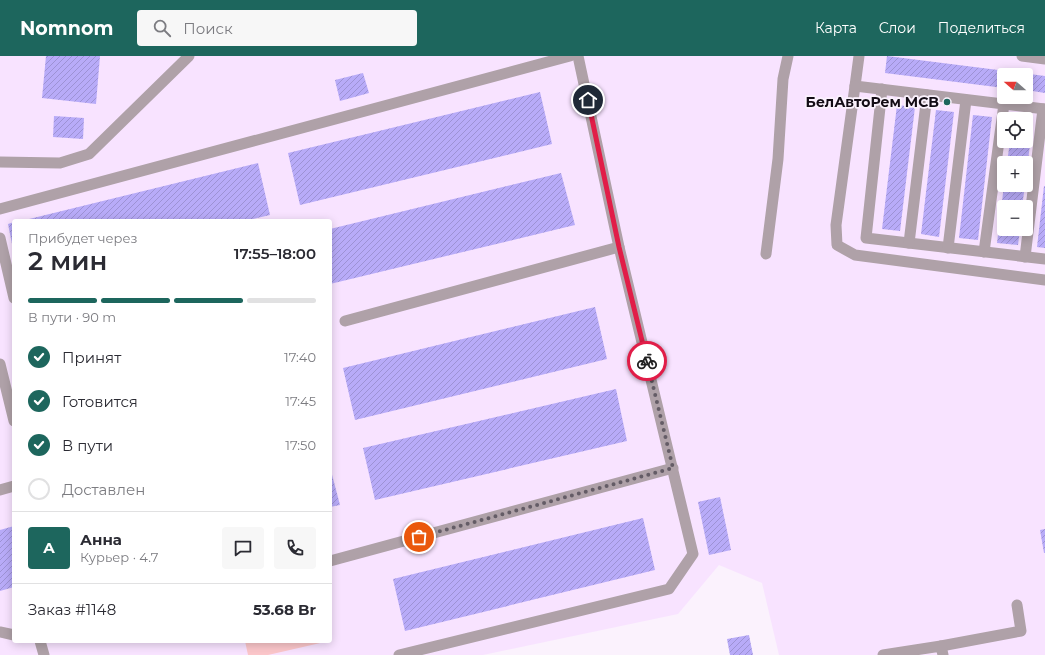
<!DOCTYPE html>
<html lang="ru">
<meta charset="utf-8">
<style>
:root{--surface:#fff;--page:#f7f7f7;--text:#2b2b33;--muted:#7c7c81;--line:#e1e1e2;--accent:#1d665d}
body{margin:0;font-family:Montserrat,sans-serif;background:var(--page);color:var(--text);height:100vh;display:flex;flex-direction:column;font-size:15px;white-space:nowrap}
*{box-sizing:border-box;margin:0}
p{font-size:13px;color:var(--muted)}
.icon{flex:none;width:22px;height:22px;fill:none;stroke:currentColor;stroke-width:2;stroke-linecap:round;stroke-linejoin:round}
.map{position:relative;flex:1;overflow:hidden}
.drawer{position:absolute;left:12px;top:163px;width:320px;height:424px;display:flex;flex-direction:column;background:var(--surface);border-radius:4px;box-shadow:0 2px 10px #0003}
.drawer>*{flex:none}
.needle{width:26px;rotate:290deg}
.tools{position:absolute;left:997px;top:12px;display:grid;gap:8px}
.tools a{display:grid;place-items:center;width:36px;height:36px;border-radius:4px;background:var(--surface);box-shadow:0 2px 10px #0003;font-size:20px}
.pin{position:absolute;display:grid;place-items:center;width:34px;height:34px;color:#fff;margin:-17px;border:2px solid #fff;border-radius:50%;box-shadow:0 1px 4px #0007}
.courier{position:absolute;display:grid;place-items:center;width:40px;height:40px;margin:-20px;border:3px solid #e11d48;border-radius:50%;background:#fff;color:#222;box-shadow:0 1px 5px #0007}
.headline em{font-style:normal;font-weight:600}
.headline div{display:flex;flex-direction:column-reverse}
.headline{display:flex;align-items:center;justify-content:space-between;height:68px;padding:0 16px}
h1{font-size:26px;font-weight:600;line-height:30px}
.bar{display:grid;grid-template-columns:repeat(4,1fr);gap:6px 4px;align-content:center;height:48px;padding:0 16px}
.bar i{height:5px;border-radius:3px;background:var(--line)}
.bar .selected{background:var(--accent)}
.bar p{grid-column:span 4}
.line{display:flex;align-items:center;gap:10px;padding:0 16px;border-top:1px solid var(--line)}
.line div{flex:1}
.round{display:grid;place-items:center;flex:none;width:42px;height:42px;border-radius:4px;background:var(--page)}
ol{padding:0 16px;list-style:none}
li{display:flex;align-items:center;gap:12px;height:44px}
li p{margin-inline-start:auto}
li .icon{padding:4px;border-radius:50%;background:var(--accent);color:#fff;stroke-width:4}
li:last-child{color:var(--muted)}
li i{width:22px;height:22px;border:2px solid var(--line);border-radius:50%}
header{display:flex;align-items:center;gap:24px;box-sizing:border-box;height:56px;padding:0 20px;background:var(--accent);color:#fff}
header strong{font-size:19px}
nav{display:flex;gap:22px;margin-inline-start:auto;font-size:14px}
.search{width:280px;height:36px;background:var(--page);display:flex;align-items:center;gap:10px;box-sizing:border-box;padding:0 14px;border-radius:4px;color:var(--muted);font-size:15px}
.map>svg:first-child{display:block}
.built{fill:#f8e3ff;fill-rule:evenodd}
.green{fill:#fbc6ca}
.building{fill:url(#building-hatch)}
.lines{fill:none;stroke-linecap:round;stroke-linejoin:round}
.lane{stroke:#afa1a8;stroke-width:11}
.done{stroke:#645c66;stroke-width:4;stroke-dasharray:0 7.2}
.route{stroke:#e11d48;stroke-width:5}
.poi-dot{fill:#1d665d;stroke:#fbf2fd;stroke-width:1.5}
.labels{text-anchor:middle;stroke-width:3.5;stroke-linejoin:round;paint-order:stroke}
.poi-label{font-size:14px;font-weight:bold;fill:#130c15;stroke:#fbf2fd;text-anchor:end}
</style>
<header>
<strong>Nomnom</strong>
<div class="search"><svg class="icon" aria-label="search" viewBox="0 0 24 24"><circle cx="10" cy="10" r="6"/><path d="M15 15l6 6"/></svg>Поиск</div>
<nav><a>Карта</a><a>Слои</a><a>Поделиться</a></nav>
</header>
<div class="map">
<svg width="1045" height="599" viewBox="0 0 1045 599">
<defs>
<pattern id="building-hatch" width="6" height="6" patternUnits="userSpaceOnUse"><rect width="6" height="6" fill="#b8abf8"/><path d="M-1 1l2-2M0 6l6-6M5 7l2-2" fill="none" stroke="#9d92d4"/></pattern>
</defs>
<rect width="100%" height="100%" fill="#fbf2fd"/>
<!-- built -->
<path class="built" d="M0,0h1045v599h-266l-17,-72 -43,-18 -41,49 -195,41h-483zM1004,19h22v22h-22zM1004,63h22v22h-22zM1004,107h22v22h-22zM1004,151h22v22h-22zM14,165h316v420h-316z"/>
<!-- green -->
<polygon class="green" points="245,585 329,585 268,599 248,599"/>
<!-- building -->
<g class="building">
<polygon points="46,0 100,0 96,48 42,42"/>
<polygon points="887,0 1045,20 1045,37 1026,34 1026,19 1004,19 1004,32 885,17"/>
<polygon points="363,17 369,37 340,45 335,24"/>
<polygon points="540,36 552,88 300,149 288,97"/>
<polygon points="897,49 915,51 900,175 882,173"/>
<polygon points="936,54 954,56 939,181 921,178"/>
<polygon points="973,59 992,61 978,184 959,182"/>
<polygon points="54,60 84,62 83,83 53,81"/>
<polygon points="1026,64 1033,65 1027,112 1026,107 1007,107 1010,85 1026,85"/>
<polygon points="258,107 270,159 244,165 21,165"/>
<polygon points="561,117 575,169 330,228 330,173"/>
<polygon points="1004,129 1025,129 1022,151 1004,151 1004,173 1020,173 1018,189 997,187"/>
<polygon points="1044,130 1045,130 1045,192 1037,191"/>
<polygon points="14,166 14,193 13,193 8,168"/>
<polygon points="595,251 607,303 355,364 343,312"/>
<polygon points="616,333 627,385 375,444 363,392"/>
<polygon points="330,411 340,449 330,451"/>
<polygon points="720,441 731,494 709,499 698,446"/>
<polygon points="643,462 655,514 405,575 393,523"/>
<polygon points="14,470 14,531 0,535 0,474"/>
<polygon points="1045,473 1045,497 1044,497 1040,474"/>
<polygon points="749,579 753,599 730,599 727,583"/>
</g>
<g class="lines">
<!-- lane -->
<g class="lane">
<polyline points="859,0 855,30 1045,53"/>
<polyline points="1022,0 1045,3"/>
<polyline points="855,30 836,169 837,189 855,199 1045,224"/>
<polyline points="882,33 866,182 1045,203"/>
<polyline points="0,106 60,107 89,98 189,0"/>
<polyline points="0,153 570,0"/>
<polyline points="0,182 14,242"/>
<polyline points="909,187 927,39"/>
<polyline points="948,192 966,44"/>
<polyline points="984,196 1004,48"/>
<polyline points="766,198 778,103 783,23 788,0"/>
<polyline points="1025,201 1043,53"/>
<polyline points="345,265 619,191"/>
<polyline points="0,308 14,365"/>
<polyline points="0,434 14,430"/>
<polyline points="330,505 673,412"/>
<polyline points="0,576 14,579"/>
<polyline points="40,585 44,599"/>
<polyline points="941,590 1021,575 1017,549"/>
<polyline points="399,599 669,533 693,498 619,191 578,0"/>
<polyline points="883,599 941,590 943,599"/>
</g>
</g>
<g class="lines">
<!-- done -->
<polyline class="done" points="419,481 673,412 647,305"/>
<!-- route -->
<polyline class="route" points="588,44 619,191 647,305"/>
</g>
<!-- markers -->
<circle class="poi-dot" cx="947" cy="46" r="4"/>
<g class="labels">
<!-- poi labels -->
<g class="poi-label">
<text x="939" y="51">БелАвтоРем MCB</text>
</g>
</g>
</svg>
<div class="tools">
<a><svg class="needle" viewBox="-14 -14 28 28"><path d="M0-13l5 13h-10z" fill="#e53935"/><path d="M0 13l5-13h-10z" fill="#7c7c81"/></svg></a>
<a><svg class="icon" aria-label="locate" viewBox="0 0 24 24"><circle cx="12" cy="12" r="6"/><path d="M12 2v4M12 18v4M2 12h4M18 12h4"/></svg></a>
<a>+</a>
<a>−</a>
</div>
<div class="pin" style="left:419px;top:481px;background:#ea580c"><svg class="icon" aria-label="bag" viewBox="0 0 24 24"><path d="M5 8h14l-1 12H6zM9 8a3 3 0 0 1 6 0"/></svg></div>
<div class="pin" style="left:588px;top:44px;background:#1f2937"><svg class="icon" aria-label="home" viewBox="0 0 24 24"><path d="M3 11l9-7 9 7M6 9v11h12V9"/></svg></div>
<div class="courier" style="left:647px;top:305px"><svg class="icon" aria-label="bike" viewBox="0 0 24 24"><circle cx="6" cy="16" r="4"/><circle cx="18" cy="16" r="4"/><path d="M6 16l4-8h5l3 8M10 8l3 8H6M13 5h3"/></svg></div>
<section class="drawer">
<div class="headline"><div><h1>2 мин</h1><p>Прибудет через</p></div><em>17:55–18:00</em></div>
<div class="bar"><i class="selected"></i><i class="selected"></i><i class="selected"></i><i></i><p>В пути · 90 m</p></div>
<ol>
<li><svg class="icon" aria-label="check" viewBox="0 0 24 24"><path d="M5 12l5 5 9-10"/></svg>Принят<p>17:40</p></li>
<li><svg class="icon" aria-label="check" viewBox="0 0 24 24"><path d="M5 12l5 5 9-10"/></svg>Готовится<p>17:45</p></li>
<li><svg class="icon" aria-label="check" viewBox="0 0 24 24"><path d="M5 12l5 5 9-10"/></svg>В пути<p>17:50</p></li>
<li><i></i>Доставлен</li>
</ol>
<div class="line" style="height:72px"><b class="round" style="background:var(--accent);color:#fff">А</b><div><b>Анна</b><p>Курьер · 4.7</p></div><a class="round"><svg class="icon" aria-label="chat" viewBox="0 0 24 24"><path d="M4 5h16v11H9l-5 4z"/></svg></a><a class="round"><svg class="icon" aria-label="phone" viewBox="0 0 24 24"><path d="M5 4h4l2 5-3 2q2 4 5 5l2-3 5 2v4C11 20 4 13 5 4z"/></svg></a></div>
<div class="line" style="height:52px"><div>Заказ #1148</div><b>53.68 Br</b></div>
</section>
</div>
